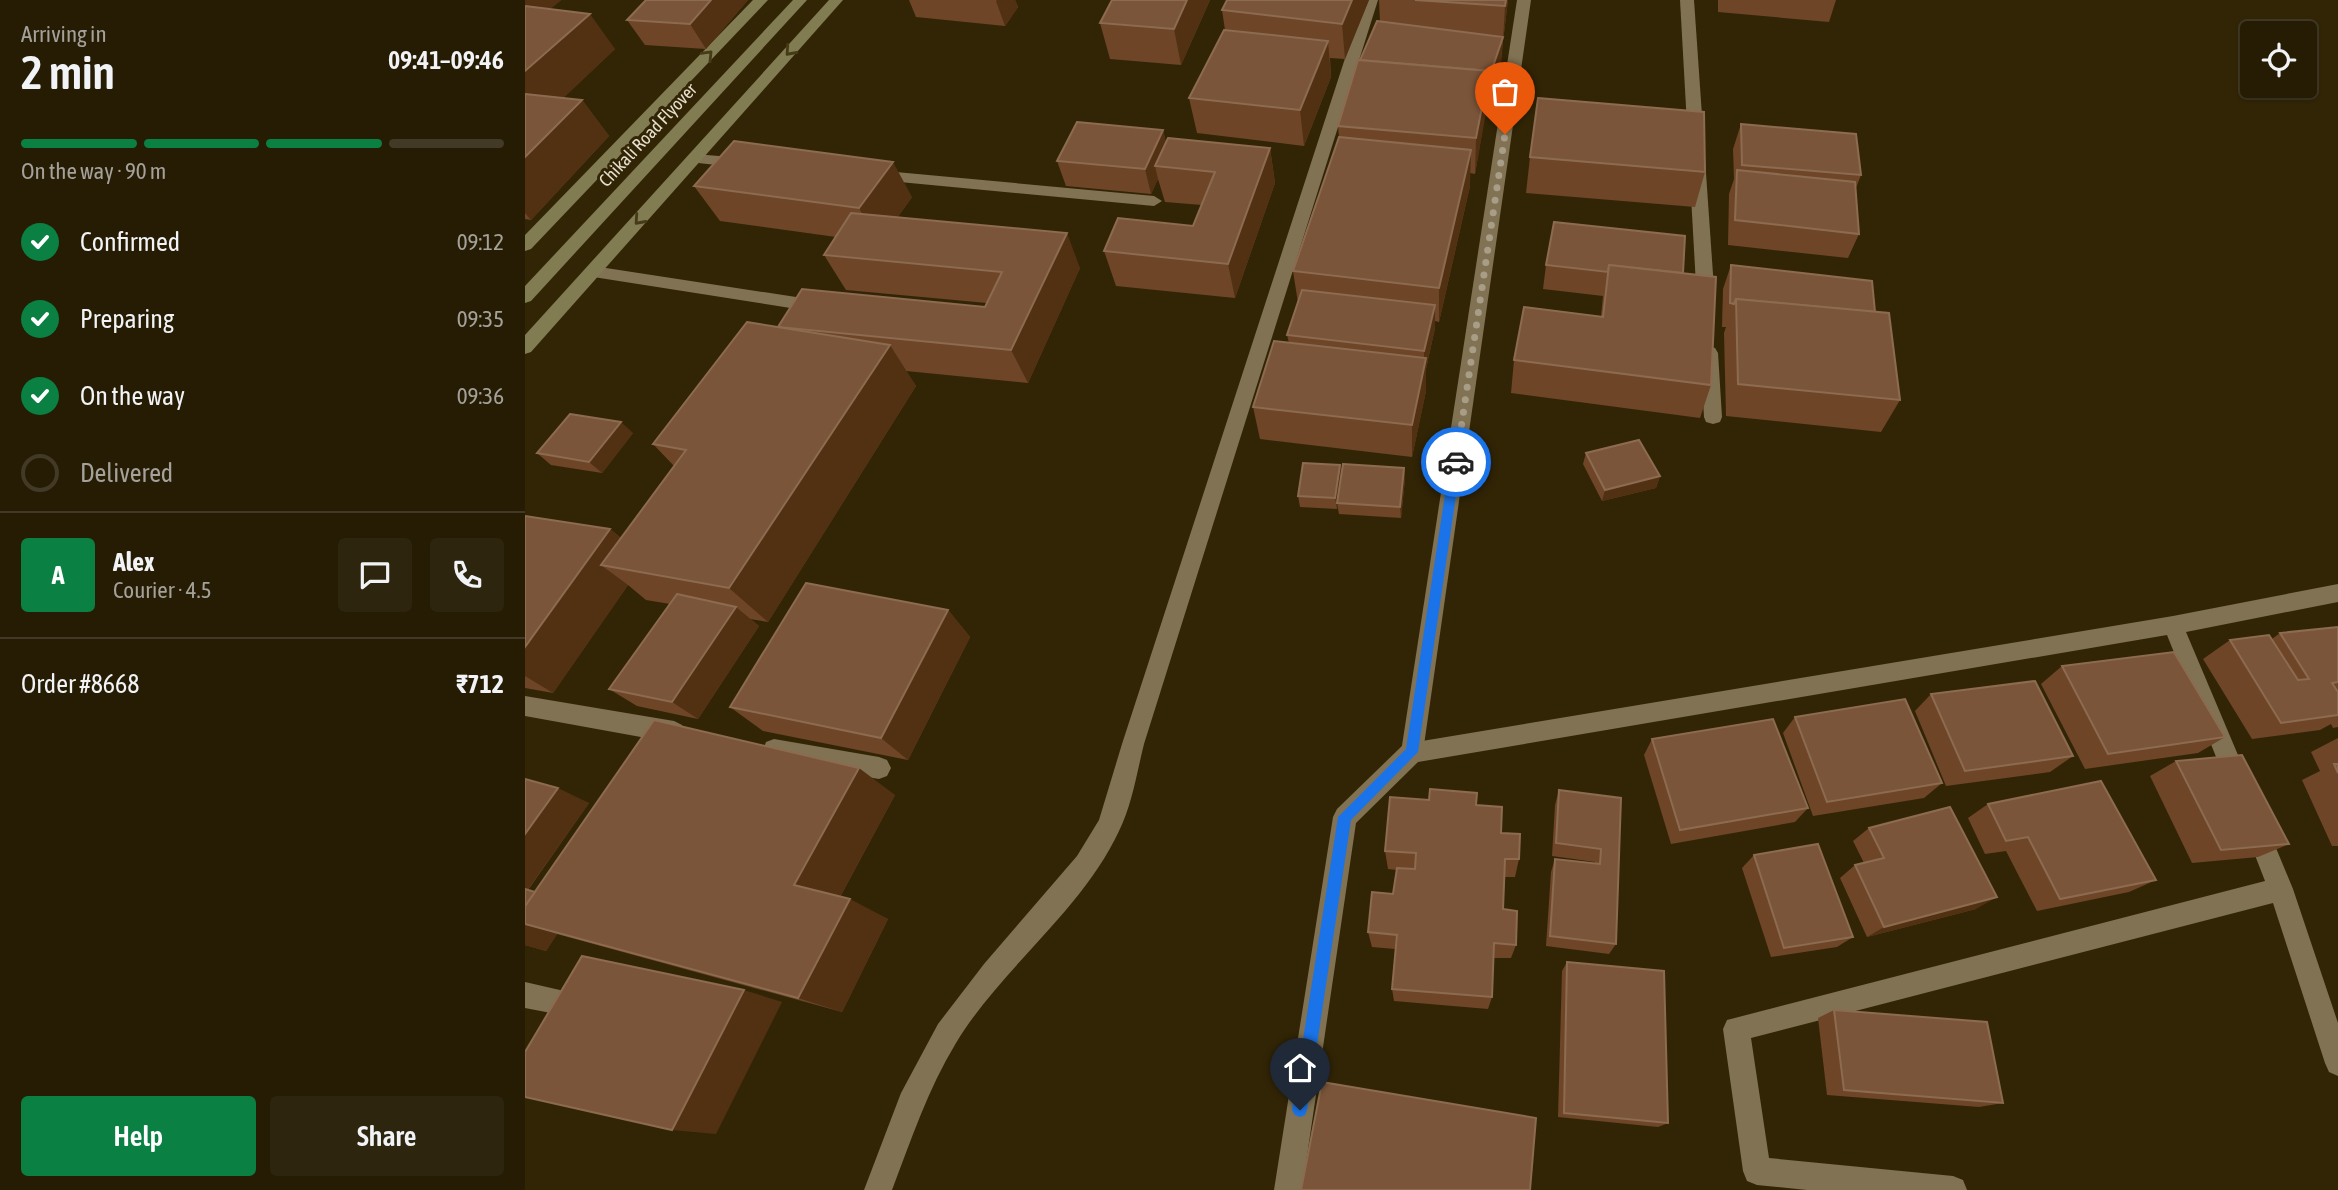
<!DOCTYPE html>
<meta charset="utf-8">
<style>
:root{--surface:#261c04;--page:#2e250e;--text:#f1f3f6;--muted:#a4a19a;--line:#423a26;--accent:#0b8043}
body{margin:0;font-family:"Asap Condensed",sans-serif;background:var(--page);color:var(--text);height:100vh;display:flex;flex-direction:column;font-size:26px;white-space:nowrap}
*{box-sizing:border-box;margin:0}
p{font-size:23px;color:var(--muted)}
.icon{flex:none;width:38px;height:38px;fill:none;stroke:currentColor;stroke-width:2;stroke-linecap:round;stroke-linejoin:round}
.map{position:relative;flex:1;overflow:hidden}
.details{display:flex;flex-direction:column;background:var(--surface);width:525px}
.details>*{flex:none}
.buttons{position:absolute;left:1715px;top:21px;display:grid;gap:14px}
.buttons a{display:grid;place-items:center;width:77px;height:77px;border-radius:7px;background:var(--surface);box-shadow:0 2px 5px #0004,0 0 0 2px var(--line);font-size:35px}
.pin{position:absolute;display:grid;place-items:center;width:60px;height:60px;color:#fff;margin:-72px -30px;border-radius:50% 50% 50% 0;rotate:-45deg;box-shadow:0 0 7px #0007}
.pin .icon{rotate:45deg}
.courier{position:absolute;display:grid;place-items:center;width:70px;height:70px;margin:-35px;border:5px solid #1a73e8;border-radius:50%;background:#fff;color:#222;box-shadow:0 2px 9px #0007}
.head em{font-style:normal;font-weight:600}
.head div{display:flex;flex-direction:column-reverse}
.head{display:flex;align-items:center;justify-content:space-between;height:119px;padding:0 21px}
h1{font-size:46px;font-weight:600;line-height:52px}
.bar{display:grid;grid-template-columns:repeat(4,1fr);gap:10px 7px;align-content:center;height:84px;padding:0 21px}
.bar i{height:9px;border-radius:5px;background:var(--line)}
.bar .on{background:var(--accent)}
.bar p{grid-column:span 4}
.line{display:flex;align-items:center;gap:18px;padding:0 21px;border-top:2px solid var(--line)}
.line div{flex:1}
.round{display:grid;place-items:center;flex:none;width:74px;height:74px;border-radius:7px;background:var(--page)}
ol{padding:0 21px;list-style:none}
li{display:flex;align-items:center;gap:21px;height:77px}
li p{margin-inline-start:auto}
li .icon{padding:7px;border-radius:50%;background:var(--accent);color:#fff;stroke-width:4}
li:last-child{color:var(--muted)}
li i{width:38px;height:38px;border:4px solid var(--line);border-radius:50%}
.button{display:flex;gap:14px;margin-top:auto;padding:14px 21px}
.button a{flex:1;height:80px;border-radius:7px;background:var(--accent);color:#fff;font-size:28px;font-weight:600;line-height:80px;text-align:center}
.button a+a{background:var(--page);color:var(--text)}
main{display:flex;flex:1;min-height:0}
.map>svg:first-child{display:block}
.lines{fill:none;stroke-linecap:round;stroke-linejoin:round}
.lane{fill:#807253;fill-rule:evenodd}
.street{fill:#807253;fill-rule:evenodd}
.secondary{fill:#827c52;fill-rule:evenodd}
.wall{fill:#6e4527}
.shaded-wall{fill:#513112}
.building{fill:#7b5539;stroke:#8c6b50;stroke-width:2}
.oneway{stroke:#463b19}
.route{fill:#1a73e8}
.done{stroke:#a89e88;stroke-width:7;stroke-dasharray:0 12.6}
.labels{text-anchor:middle;stroke-width:6;stroke-linejoin:round;paint-order:stroke}
.far-street-label{font-size:18px;fill:#e7dfce;stroke:#322506}
</style>
<main>
<section class="details">
<div class="head"><div><h1>2 min</h1><p>Arriving in</p></div><em>09:41–09:46</em></div>
<div class="bar"><i class="on"></i><i class="on"></i><i class="on"></i><i></i><p>On the way · 90 m</p></div>
<ol>
<li><svg class="icon" aria-label="check" viewBox="0 0 24 24"><path d="M5 12l5 5 9-10"/></svg>Confirmed<p>09:12</p></li>
<li><svg class="icon" aria-label="check" viewBox="0 0 24 24"><path d="M5 12l5 5 9-10"/></svg>Preparing<p>09:35</p></li>
<li><svg class="icon" aria-label="check" viewBox="0 0 24 24"><path d="M5 12l5 5 9-10"/></svg>On the way<p>09:36</p></li>
<li><i></i>Delivered</li>
</ol>
<div class="line" style="height:126px"><b class="round" style="background:var(--accent);color:#fff">A</b><div><b>Alex</b><p>Courier · 4.5</p></div><a class="round"><svg class="icon" aria-label="chat" viewBox="0 0 24 24"><path d="M4 5h16v11H9l-5 4z"/></svg></a><a class="round"><svg class="icon" aria-label="phone" viewBox="0 0 24 24"><path d="M5 4h4l2 5-3 2q2 4 5 5l2-3 5 2v4C11 20 4 13 5 4z"/></svg></a></div>
<div class="line" style="height:91px"><div>Order #8668</div><b>₹712</b></div>
<div class="button"><a>Help</a><a>Share</a></div>
</section>
<div class="map">
<svg width="1813" height="1190" viewBox="0 0 1813 1190">
<rect width="100%" height="100%" fill="#322506"/>
<g class="lines">
<!-- lane -->
<g class="lane">
<path d="M839,0h14l-234,744c-7,28 -12,61 -25,87 -38,81 -117,136 -163,212 -28,46 -45,97 -64,147h-28l37,-97 37,-69 46,-60 93,-108 22,-36 23,-76z"/>
<polygon points="992,0 1006,0 898,752 895,760 887,763 879,760 876,752"/>
<polygon points="1155,0 1169,0 1190,303 1181,309 1172,303"/>
<polygon points="169,154 219,158 227,163 219,168 164,162 161,159"/>
<polygon points="349,170 629,196 637,201 629,206 343,179 341,175"/>
<polygon points="68,266 297,301 306,307 297,313 62,276 60,272"/>
<polygon points="1184,346 1190,348 1193,353 1197,417 1195,422 1188,424 1181,422 1179,417 1175,353 1178,348"/>
<polygon points="0,696 149,721 157,725 160,732 157,739 149,743 0,716"/>
<polygon points="249,739 354,757 362,760 366,768 362,776 354,779 249,761 241,758 238,750 241,742"/>
<polygon points="0,982 61,996 65,1005 61,1014 52,1018 0,1008"/>
</g>
<!-- street -->
<g class="street">
<polygon points="1813,584 1813,602 1661,632 1724,781 1720,789 1712,792 1704,789 1642,635 893,762 831,823 777,1190 749,1190 808,817 812,809 879,744 1648,616"/>
<polygon points="1731,815 1739,819 1768,889 1813,1023 1813,1076 1804,1072 1800,1063 1748,903 1226,1038 1244,1158 1428,1176 1438,1180 1442,1190 1282,1190 1232,1185 1222,1181 1218,1171 1198,1029 1202,1020 1740,881 1719,827 1723,819"/>
</g>
<!-- secondary -->
<g class="secondary">
<polygon points="228,0 243,0 6,249 0,251 0,235"/>
<polygon points="268,0 282,0 6,301 0,303 0,286"/>
<polygon points="304,0 318,0 6,352 0,354 0,335"/>
</g>
</g>
<!-- wall -->
<g class="wall">
<polygon points="0,0 36,0 25,9 90,49 38,98 57,100 84,136 6,220 0,219"/>
<polygon points="121,0 223,0 181,49 120,45 102,20"/>
<polygon points="384,0 490,0 493,7 480,26 391,17"/>
<polygon points="587,0 685,0 656,65 585,59 575,23"/>
<polygon points="702,0 844,0 820,59 805,58 806,77 779,146 672,133 664,98 700,30 697,10"/>
<polygon points="854,0 983,0 978,41 976,62 962,103 950,174 945,173 945,186 914,322 910,321 910,328 901,369 901,391 887,457 735,439 728,407 764,343 762,335 773,303 768,271 814,137 813,126 835,60 855,22"/>
<polygon points="1193,0 1311,0 1304,22 1193,12"/>
<polygon points="1216,124 1336,175 1331,188 1334,234 1323,258 1203,245 1204,194 1209,179 1208,149"/>
<polygon points="638,130 641,143 745,148 750,183 710,298 591,286 579,251 668,226 677,205 640,202 633,179 626,194 541,186 532,161"/>
<polygon points="1005,157 1180,172 1170,207 1001,193"/>
<polygon points="169,186 387,197 372,218 555,268 503,383 381,371 391,386 243,622 225,619 234,626 173,719 112,706 84,689 145,604 121,600 103,585 28,693 0,688 0,516 85,529 96,538 149,466 128,444 253,327 460,307 462,303 321,290 299,255 311,237 195,221"/>
<polygon points="1021,265 1158,273 1186,385 1175,418 986,393 989,360 1076,316 1078,296 1018,289"/>
<polygon points="1206,265 1350,312 1375,400 1356,432 1201,416 1199,333 1201,327 1197,327 1198,289"/>
<polygon points="108,433 77,473 26,465 12,453"/>
<polygon points="1061,453 1135,476 1131,488 1077,501 1058,464"/>
<polygon points="815,465 817,475 879,468 880,479 876,518 814,514 812,504 812,509 775,507 773,496"/>
<polygon points="423,610 445,637 383,760 238,731 205,707"/>
<polygon points="1813,627 1813,727 1808,728 1806,724 1795,730 1727,739 1678,659 1705,640 1747,639 1755,633"/>
<polygon points="1537,666 1700,737 1673,753 1560,769 1516,684"/>
<polygon points="1406,694 1548,756 1525,772 1421,786 1390,711"/>
<polygon points="1270,717 1417,783 1399,798 1288,816 1258,733"/>
<polygon points="1813,738 1813,846 1807,846 1777,780 1795,771 1786,752"/>
<polygon points="1127,739 1283,808 1270,822 1146,844 1119,755"/>
<polygon points="1651,761 1764,844 1733,857 1667,863 1625,776"/>
<polygon points="0,779 64,803 3,890 10,892 370,795 315,897 363,919 317,1012 32,934 21,951 0,945"/>
<polygon points="1034,790 1096,798 1091,944 1084,954 1021,946 1026,872 1030,859 1070,864 1070,862 1027,856 1030,805"/>
<polygon points="1463,804 1631,880 1604,892 1512,911 1481,851 1460,854 1443,818"/>
<polygon points="951,805 976,833 994,859 990,877 980,877 978,909 991,945 986,958 969,958 967,997 963,1009 869,1001 867,989 870,949 847,947 843,932 868,894 872,870 863,869 860,851"/>
<polygon points="1344,828 1451,909 1342,937 1315,878 1330,865 1339,863 1328,841"/>
<polygon points="1229,855 1328,937 1312,947 1246,957 1217,868"/>
<polygon points="1042,962 1143,1123 1133,1127 1033,1117 1037,971"/>
<polygon points="1309,1010 1478,1103 1454,1107 1302,1095 1293,1018"/>
</g>
<!-- shaded-wall -->
<g class="shaded-wall">
<polygon points="0,0 36,0 0,30"/>
<polygon points="186,0 223,0 181,49 165,24"/>
<polygon points="472,0 490,0 493,7 480,26 471,1"/>
<polygon points="662,0 685,0 656,65 649,29"/>
<polygon points="827,0 844,0 820,59 817,24"/>
<polygon points="981,0 983,0 978,41 980,6"/>
<polygon points="65,14 90,49 14,121 0,105 0,71"/>
<polygon points="978,37 976,62 963,103 964,78"/>
<polygon points="803,41 806,77 779,146 775,110"/>
<polygon points="964,71 962,107 950,174 951,138"/>
<polygon points="57,100 84,136 6,220 0,213 0,157"/>
<polygon points="638,130 644,155 630,166 633,179 626,194 620,169"/>
<polygon points="745,148 750,183 710,298 703,264"/>
<polygon points="946,150 945,186 914,322 914,288"/>
<polygon points="368,162 387,197 354,243 334,208"/>
<polygon points="542,233 555,268 503,383 486,350"/>
<polygon points="910,305 910,328 901,369 901,391 887,457 887,425 899,364 899,351"/>
<polygon points="365,345 391,386 243,622 204,588"/>
<polygon points="96,422 108,433 77,473 64,462"/>
<polygon points="815,465 817,476 812,509 810,498"/>
<polygon points="879,468 880,479 876,518 875,507"/>
<polygon points="1135,476 1131,488 1077,501 1080,490"/>
<polygon points="85,529 121,559 76,565 103,585 28,693 0,676 0,647"/>
<polygon points="211,607 234,626 173,719 147,702"/>
<polygon points="423,610 445,637 383,760 356,738"/>
<polygon points="334,768 370,795 310,906 269,885"/>
<polygon points="33,788 64,803 1,892 0,891 0,834"/>
<polygon points="1472,897 1451,909 1342,937 1359,927"/>
<polygon points="325,899 363,919 317,1012 273,998"/>
<polygon points="0,924 32,934 21,951 0,945"/>
<polygon points="219,990 257,1002 191,1134 147,1130"/>
</g>
<!-- building -->
<g class="building">
<polygon points="121,0 186,0 165,24 102,20"/>
<polygon points="587,0 662,0 649,29 575,23"/>
<polygon points="702,0 827,0 817,24 697,10"/>
<polygon points="890,0 981,0 980,6"/>
<polygon points="0,6 65,14 0,71"/>
<polygon points="852,21 978,37 964,78 964,71 835,60"/>
<polygon points="699,30 803,41 775,110 664,98"/>
<polygon points="833,60 964,71 951,138 813,126"/>
<polygon points="0,94 57,100 0,157"/>
<polygon points="1013,98 1179,112 1180,172 1005,157"/>
<polygon points="552,122 638,130 620,169 532,161"/>
<polygon points="1216,124 1331,134 1336,175 1217,165"/>
<polygon points="814,137 946,150 914,288 768,271"/>
<polygon points="643,138 745,148 703,264 579,251 593,218 668,226 690,172 630,166"/>
<polygon points="209,141 368,162 334,208 169,186"/>
<polygon points="1212,170 1330,182 1334,234 1210,220"/>
<polygon points="326,213 542,233 486,350 253,327 277,289 460,307 477,272 299,255"/>
<polygon points="1029,222 1160,236 1158,273 1084,265 1083,272 1021,265"/>
<polygon points="1084,265 1191,277 1186,385 989,360 999,307 1078,317"/>
<polygon points="1206,265 1347,281 1350,312 1211,299 1209,304 1205,303"/>
<polygon points="777,290 910,305 899,351 762,335"/>
<polygon points="1211,299 1364,313 1375,400 1213,384"/>
<polygon points="222,322 365,345 204,588 76,565 161,450 128,444"/>
<polygon points="749,341 901,358 887,425 728,407"/>
<polygon points="45,414 96,422 64,462 12,453"/>
<polygon points="1114,440 1135,476 1080,490 1061,453"/>
<polygon points="778,463 815,465 810,498 773,496"/>
<polygon points="818,464 879,468 875,507 812,503"/>
<polygon points="0,516 85,529 0,647"/>
<polygon points="281,583 423,610 356,738 205,707"/>
<polygon points="152,594 211,607 147,702 84,689"/>
<polygon points="1813,627 1813,682 1807,683 1813,692 1813,715 1756,723 1705,640 1744,635 1773,680 1784,679 1755,633"/>
<polygon points="1649,652 1700,737 1583,754 1537,666"/>
<polygon points="1510,681 1548,756 1440,771 1406,694"/>
<polygon points="1380,699 1417,783 1302,802 1270,717"/>
<polygon points="1248,719 1283,808 1155,830 1127,739"/>
<polygon points="129,720 334,768 269,885 325,899 273,998 0,924 0,906"/>
<polygon points="1717,755 1764,844 1696,850 1651,761"/>
<polygon points="1809,764 1813,764 1813,773"/>
<polygon points="0,779 33,788 0,834"/>
<polygon points="1576,781 1631,880 1535,899 1503,837 1481,841 1463,804"/>
<polygon points="905,789 952,793 951,805 977,807 976,833 995,834 994,859 980,859 978,909 992,911 991,945 969,943 967,997 867,989 872,935 843,932 847,892 868,894 872,868 890,869 891,853 860,851 865,797 904,800"/>
<polygon points="1034,790 1096,798 1091,944 1025,936 1030,859 1075,864 1076,849 1031,843"/>
<polygon points="1425,807 1472,897 1359,927 1330,865 1359,858 1344,828"/>
<polygon points="1293,844 1328,937 1259,948 1229,855"/>
<polygon points="0,889 10,892 0,906"/>
<polygon points="57,956 219,990 147,1130 0,1097 0,1052"/>
<polygon points="1042,962 1139,971 1143,1123 1039,1113"/>
<polygon points="1309,1010 1462,1022 1478,1103 1319,1090"/>
<polygon points="797,1082 1011,1118 1005,1190 776,1190"/>
</g>
<!-- one-way arrows -->
<defs><path id="oneway-chevron" d="M-2-3.5L2.5 0L-2 3.5" fill="none" stroke-width="1.6" stroke-linecap="round" stroke-linejoin="round" transform="scale(1.75)"/></defs>
<g class="oneway">
<use href="#oneway-chevron" transform="translate(265 51) rotate(132)"/>
<use href="#oneway-chevron" transform="translate(183 55) rotate(-46)"/>
<use href="#oneway-chevron" transform="translate(114 220) rotate(132)"/>
</g>
<!-- route -->
<polygon class="route" points="931,458 936,462 893,752 826,820 782,1110 780,1115 775,1117 770,1115 767,1110 813,817 881,749 925,462"/>
<g class="lines">
<!-- done -->
<polyline class="done" points="931,462 980,134"/>
</g>
<g class="labels">
<!-- far-street labels -->
<g class="far-street-label">
<text transform="translate(123 135) rotate(-47)" y="6">Chikali Road Flyover</text>
</g>
</g>
</svg>
<div class="buttons">
<a><svg class="icon" aria-label="locate" viewBox="0 0 24 24"><circle cx="12" cy="12" r="6"/><path d="M12 2v4M12 18v4M2 12h4M18 12h4"/></svg></a>
</div>
<div class="pin" style="left:980px;top:134px;background:#ea580c"><svg class="icon" aria-label="bag" viewBox="0 0 24 24"><path d="M5 8h14l-1 12H6zM9 8a3 3 0 0 1 6 0"/></svg></div>
<div class="pin" style="left:775px;top:1110px;background:#1f2937"><svg class="icon" aria-label="home" viewBox="0 0 24 24"><path d="M3 11l9-7 9 7M6 9v11h12V9"/></svg></div>
<div class="courier" style="left:931px;top:462px"><svg class="icon" aria-label="car" viewBox="0 0 24 24"><path d="M5 17H2v-5l4-1 3-4h7l3 4 3 1v5h-3M9 17h6M6 11h13"/><circle cx="7" cy="17" r="2"/><circle cx="17" cy="17" r="2"/></svg></div>
</div>
</main>
